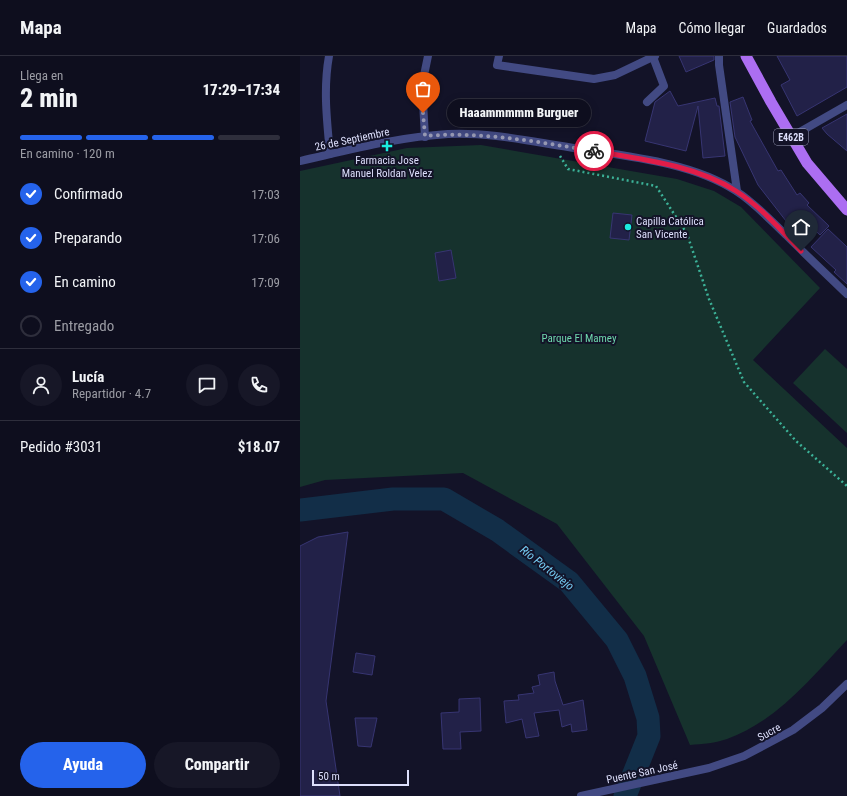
<!DOCTYPE html>
<html lang="es">
<meta charset="utf-8">
<style>
:root{--surface:#0e0e1e;--page:#171727;--text:#f1f3f6;--muted:#9b9ca4;--line:#2e2e3c;--accent:#2563eb}
body{margin:0;font-family:"Roboto Condensed",sans-serif;background:var(--page);color:var(--text);height:100vh;display:flex;flex-direction:column;font-size:15px;white-space:nowrap}
*{box-sizing:border-box;margin:0}
p{font-size:13px;color:var(--muted)}
.icon{flex:none;width:22px;height:22px;fill:none;stroke:currentColor;stroke-width:2;stroke-linecap:round;stroke-linejoin:round}
.map{position:relative;flex:1;overflow:hidden}
.sheet{display:flex;flex-direction:column;background:var(--surface);width:300px}
.sheet>*{flex:none}
.scale{position:absolute;left:12px;bottom:10px;width:97px;box-sizing:border-box;padding-left:4px;border:2px solid #dddffc;border-top:0;font-size:11px;line-height:14px;white-space:nowrap;color:#dddffc;-webkit-text-stroke:3px #131328;paint-order:stroke}
.pin{position:absolute;display:grid;place-items:center;width:34px;height:34px;color:#fff;margin:-41px -17px;border-radius:50% 50% 50% 0;rotate:-45deg;box-shadow:0 0 4px #0007}
.pin .icon{rotate:45deg}
.courier{position:absolute;display:grid;place-items:center;width:40px;height:40px;margin:-20px;border:3px solid #e11d48;border-radius:50%;background:#fff;color:#222;box-shadow:0 1px 5px #0007}
.bubble{position:absolute;height:28px;border-radius:14px;background:var(--surface);box-shadow:0 2px 10px #0003,0 0 0 1px var(--line);font-size:13px;font-weight:800;line-height:28px;text-align:center}
.overview em{font-style:normal;font-weight:800}
.overview div{display:flex;flex-direction:column-reverse}
.overview{display:flex;align-items:center;justify-content:space-between;height:68px;padding:0 20px}
h1{font-size:26px;font-weight:800;line-height:30px}
.bar{display:grid;grid-template-columns:repeat(4,1fr);gap:6px 4px;align-content:center;height:48px;padding:0 20px}
.bar i{height:5px;border-radius:3px;background:var(--line)}
.bar .active{background:var(--accent)}
.bar p{grid-column:span 4}
.line{display:flex;align-items:center;gap:10px;padding:0 20px;border-top:1px solid var(--line)}
.line div{flex:1}
.round{display:grid;place-items:center;flex:none;width:42px;height:42px;border-radius:21px;background:var(--page)}
ol{padding:0 20px;list-style:none}
li{display:flex;align-items:center;gap:12px;height:44px}
li p{margin-inline-start:auto}
li .icon{padding:4px;border-radius:50%;background:var(--accent);color:#fff;stroke-width:4}
li:last-child{color:var(--muted)}
li i{width:22px;height:22px;border:2px solid var(--line);border-radius:50%}
.button{display:flex;gap:8px;margin-top:auto;padding:8px 20px}
.button a{flex:1;height:46px;border-radius:24px;background:var(--accent);color:#fff;font-size:16px;font-weight:800;line-height:46px;text-align:center}
.button a+a{background:var(--page);color:var(--text)}
header{display:flex;align-items:center;gap:24px;box-sizing:border-box;height:56px;padding:0 20px;background:var(--surface);border-bottom:1px solid var(--line)}
header strong{font-size:19px}
nav{display:flex;gap:22px;margin-inline-start:auto;font-size:14px}
main{display:flex;flex:1;min-height:0}
.map>svg:first-child{display:block}
.green{fill:#16322d}
.lines{fill:none;stroke-linecap:round;stroke-linejoin:round}
.river{stroke:#122e48;stroke-width:23}
.building{fill:#222148;stroke:#373572}
.path{stroke:#3cb298;stroke-width:2.5;stroke-dasharray:2 3;stroke-linecap:butt}
.pedestrian{stroke:#424a83;stroke-width:8}
.minor{stroke:#424a83;stroke-width:8}
.tertiary{stroke:#424a83;stroke-width:8}
.primary{stroke:#ac6ef2;stroke-width:11}
.done{stroke:#9698b2;stroke-width:4;stroke-dasharray:0 7.2}
.route{stroke:#e11d48;stroke-width:5}
.poi-dot{fill:#1bebdf;stroke:#131328;stroke-width:1.5}
.labels{text-anchor:middle;stroke-width:4;stroke-linejoin:round;paint-order:stroke}
.shield{fill:#131328;stroke:#a0a2bc;stroke-width:1}
.shield-label{font-size:10px;font-weight:bold;fill:#dddffc}
.street-label{font-size:11px;fill:#dddffc;stroke:#131328}
.poi-label{font-size:11px;fill:#dddffc;stroke:#131328}
.park-label{font-size:11px;fill:#6ed7ac;stroke:#131328}
.water-label{font-size:12px;font-style:italic;fill:#75ccf3;stroke:#131328}
</style>
<header>
<strong>Mapa</strong>
<nav><a>Mapa</a><a>Cómo llegar</a><a>Guardados</a></nav>
</header>
<main>
<section class="sheet">
<div class="overview"><div><h1>2 min</h1><p>Llega en</p></div><em>17:29–17:34</em></div>
<div class="bar"><i class="active"></i><i class="active"></i><i class="active"></i><i></i><p>En camino · 120 m</p></div>
<ol>
<li><svg class="icon" aria-label="check" viewBox="0 0 24 24"><path d="M5 12l5 5 9-10"/></svg>Confirmado<p>17:03</p></li>
<li><svg class="icon" aria-label="check" viewBox="0 0 24 24"><path d="M5 12l5 5 9-10"/></svg>Preparando<p>17:06</p></li>
<li><svg class="icon" aria-label="check" viewBox="0 0 24 24"><path d="M5 12l5 5 9-10"/></svg>En camino<p>17:09</p></li>
<li><i></i>Entregado</li>
</ol>
<div class="line" style="height:72px"><a class="round"><svg class="icon" aria-label="person" viewBox="0 0 24 24"><circle cx="12" cy="8" r="4"/><path d="M4 21q1-7 8-7t8 7"/></svg></a><div><b>Lucía</b><p>Repartidor · 4.7</p></div><a class="round"><svg class="icon" aria-label="chat" viewBox="0 0 24 24"><path d="M4 5h16v11H9l-5 4z"/></svg></a><a class="round"><svg class="icon" aria-label="phone" viewBox="0 0 24 24"><path d="M5 4h4l2 5-3 2q2 4 5 5l2-3 5 2v4C11 20 4 13 5 4z"/></svg></a></div>
<div class="line" style="height:52px"><div>Pedido #3031</div><b>$18.07</b></div>
<div class="button"><a>Ayuda</a><a>Compartir</a></div>
</section>
<div class="map">
<svg width="547" height="740" viewBox="0 0 547 740">
<rect width="100%" height="100%" fill="#131328"/>
<!-- green -->
<g class="green">
<path d="M181,89l196,34 37,12 27,16 79,81 -67,72 94,88v192c-36,38 -70,81 -120,99 -11,4 -25,5 -37,6l-46,-109 -87,-112 -94,-51 -138,7 -25,7v-316l107,-23z"/>
<polygon points="525,293 547,313 547,377 493,327"/>
</g>
<g class="lines">
<!-- river -->
<polyline class="river" points="0,454 93,443 144,443 197,474 269,526 317,584 335,620 348,662 349,680 325,740"/>
</g>
<!-- building -->
<g class="building">
<polygon points="379,0 414,0 414,4 386,16"/>
<polygon points="477,0 547,0 547,31 497,60 481,29 490,24"/>
<polygon points="370,35 378,50 415,42 417,50 419,50 425,100 403,102 398,50 386,95 345,85 355,46"/>
<polygon points="443,41 452,64 450,65 478,115 481,114 497,139 500,137 509,147 507,149 529,170 520,179 497,157 486,165 458,129 435,81 430,46"/>
<polygon points="547,58 547,95 527,78 522,72"/>
<polygon points="313,157 332,159 329,184 310,182"/>
<polygon points="528,173 547,191 547,228 534,216 536,214 511,191"/>
<polygon points="151,194 156,222 139,225 135,197"/>
<polygon points="48,476 26,645 40,740 0,740 0,490 18,481"/>
<polygon points="56,597 75,600 72,619 53,616"/>
<polygon points="254,616 255,625 263,649 283,644 287,674 272,676 271,668 262,671 259,654 234,657 239,680 226,682 222,663 206,667 204,645 219,644 218,639 234,637 232,631 240,629 238,619"/>
<polygon points="180,642 181,675 160,676 161,693 143,693 141,657 159,656 159,643"/>
<polygon points="55,662 77,662 71,691 58,690"/>
</g>
<g class="lines">
<!-- path -->
<polyline class="path" points="260,100 268,113 356,130 387,178 409,243 444,326 496,385 547,430"/>
<!-- pedestrian -->
<g class="pedestrian">
<polyline points="419,0 419,9 437,135"/>
<polyline points="347,46 364,30 353,1"/>
</g>
<!-- minor -->
<g class="minor">
<path d="M29,0c-6,33 -2,65 1,98"/>
<polyline points="199,0 197,9 294,23 315,19 355,0"/>
<polyline points="125,81 122,29 128,0"/>
<polyline points="491,81 547,49"/>
</g>
<!-- tertiary -->
<g class="tertiary">
<path d="M0,105c49,-11 98,-24 148,-27 40,-2 81,7 120,13 54,9 122,14 168,44 19,12 34,29 50,44 20,20 40,39 61,59"/>
<polyline points="281,740 409,712 444,700 493,674 522,652 547,628"/>
</g>
<!-- primary -->
<polyline class="primary" points="446,0 471,46 507,107 547,154"/>
</g>
<g class="lines">
<!-- done -->
<path class="done" d="M123,57l2,23c57,-5 112,6 169,15"/>
<!-- route -->
<path class="route" d="M294,95c47,8 101,14 142,40 25,16 45,39 65,60"/>
</g>
<!-- markers -->
<g class="poi-dot">
<path d="M85 84h4v4h4v4h-4v4h-4v-4h-4v-4h4z"/>
<circle cx="328" cy="171" r="4"/>
</g>
<g class="labels">
<!-- shield labels -->
<rect class="shield" x="474" y="73" width="34" height="16" rx="3"/>
<g class="shield-label">
<text x="491" y="85">E462B</text>
</g>
<!-- street labels -->
<g class="street-label">
<text transform="translate(52 83) rotate(-12)" y="4">26 de Septiembre</text>
<text transform="translate(469 676) rotate(-29)" y="4">Sucre</text>
<text transform="translate(342 716) rotate(-12)" y="4">Puente San José</text>
</g>
<!-- poi labels -->
<g class="poi-label">
<text x="87" y="108">Farmacia Jose<tspan x="87" dy="13">Manuel Roldan Velez</tspan></text>
<text x="336" y="169" text-anchor="start">Capilla Católica<tspan x="336" dy="13">San Vicente</tspan></text>
</g>
<!-- park labels -->
<g class="park-label">
<text x="279" y="286">Parque El Mamey</text>
</g>
<!-- water labels -->
<g class="water-label">
<text transform="translate(247 512) rotate(38)" y="4">Río Portoviejo</text>
</g>
</g>
</svg>
<div class="scale">50 m</div>
<div class="pin" style="left:123px;top:57px;background:#ea580c"><svg class="icon" aria-label="bag" viewBox="0 0 24 24"><path d="M5 8h14l-1 12H6zM9 8a3 3 0 0 1 6 0"/></svg></div>
<div class="pin" style="left:501px;top:195px;background:#1f2937"><svg class="icon" aria-label="home" viewBox="0 0 24 24"><path d="M3 11l9-7 9 7M6 9v11h12V9"/></svg></div>
<div class="courier" style="left:294px;top:95px"><svg class="icon" aria-label="bike" viewBox="0 0 24 24"><circle cx="6" cy="16" r="4"/><circle cx="18" cy="16" r="4"/><path d="M6 16l4-8h5l3 8M10 8l3 8H6M13 5h3"/></svg></div>
<div class="bubble" style="left:147px;top:43px;width:144px">Haaammmmm Burguer</div>
</div>
</main>
